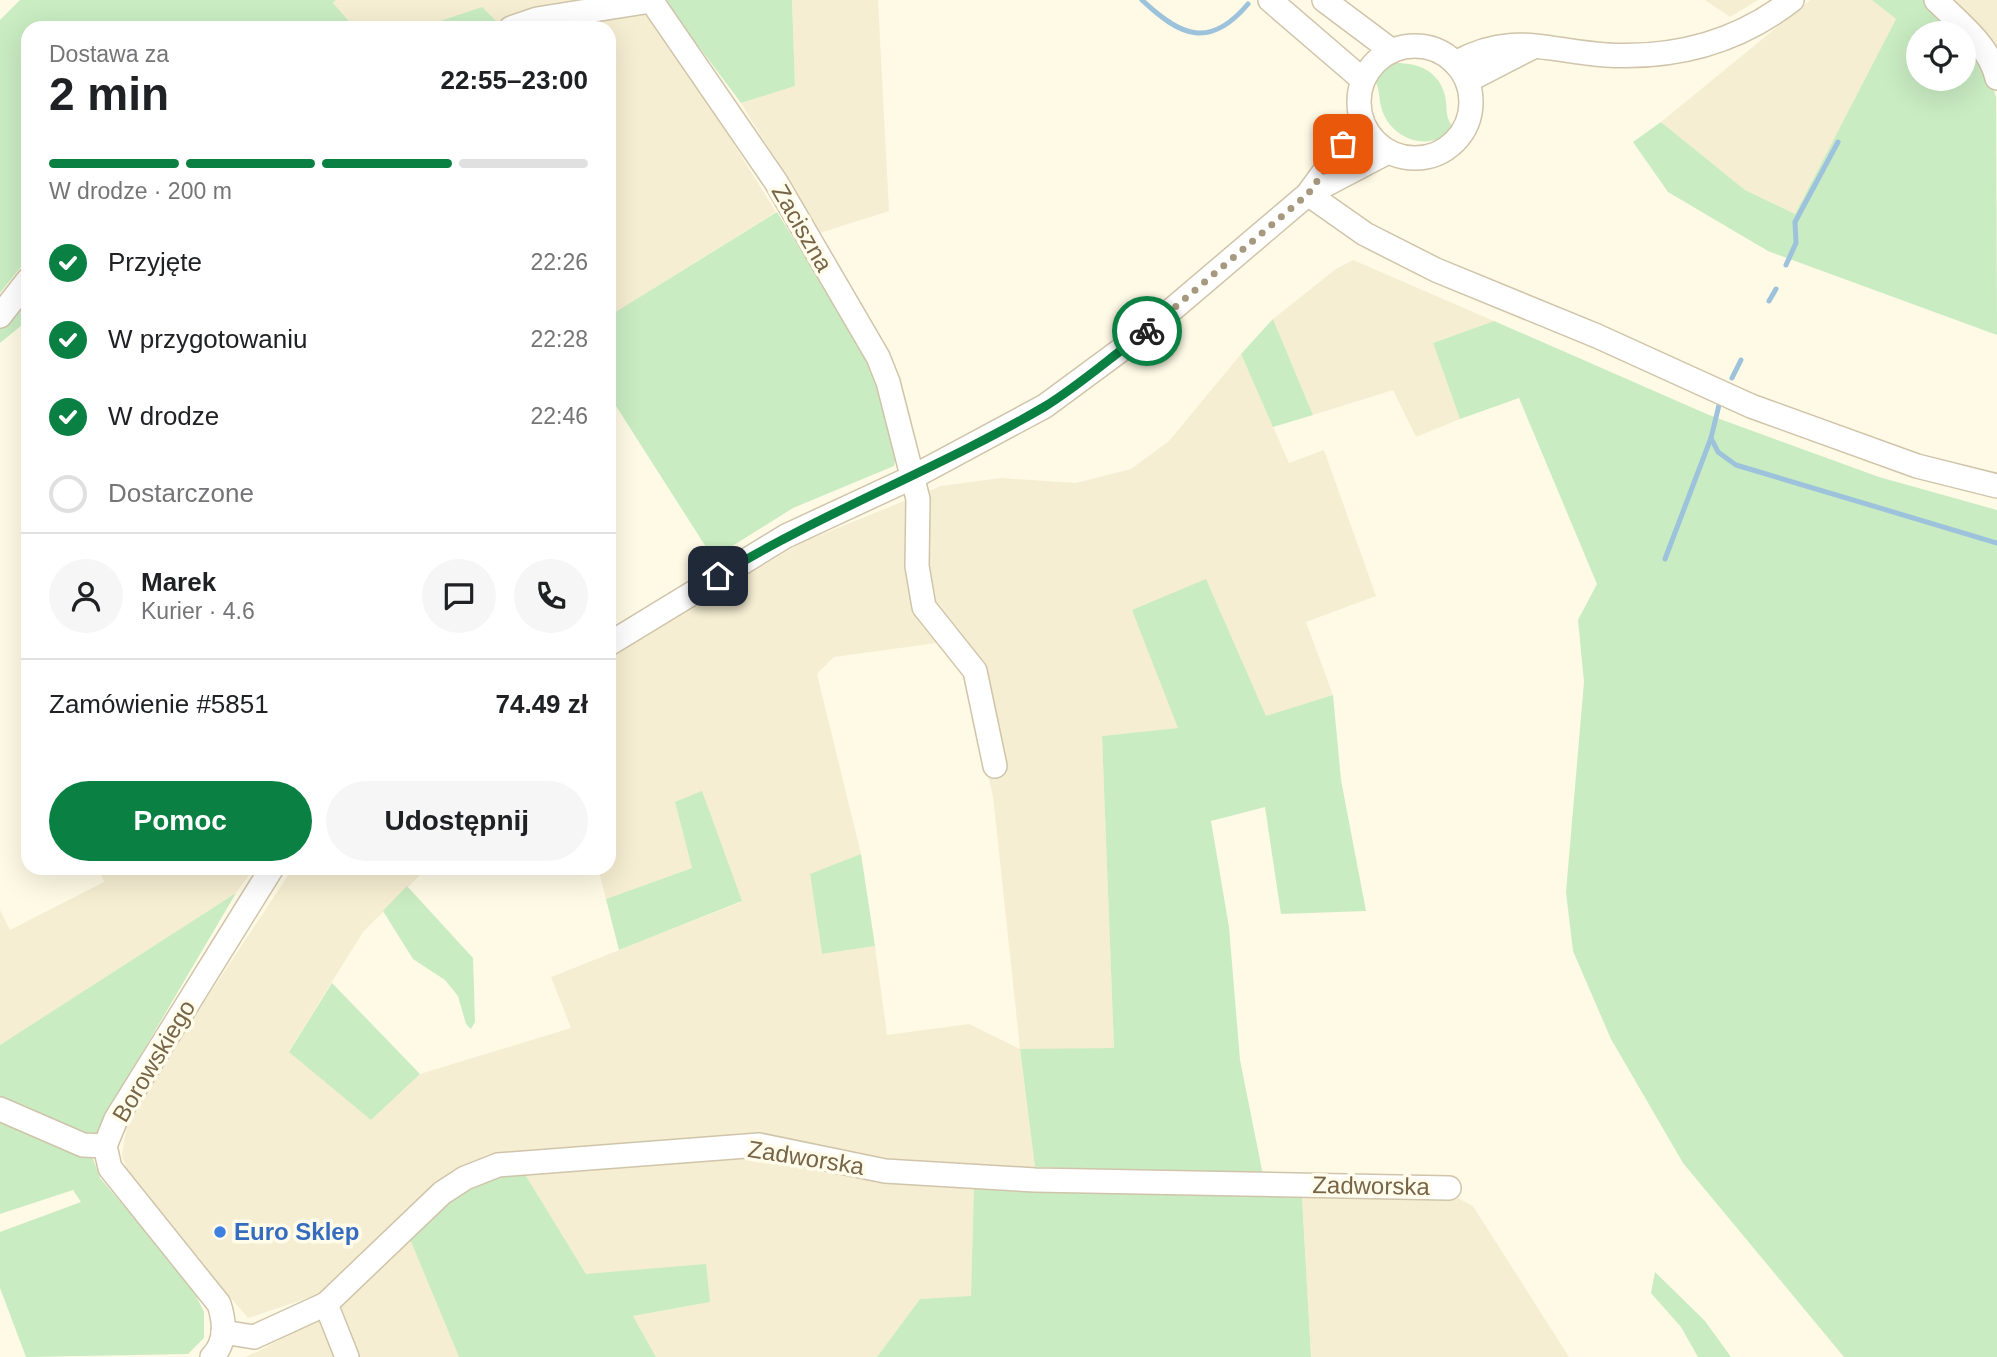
<!DOCTYPE html>
<html lang="pl">
<meta charset="utf-8">
<style>
:root{--surface:#fff;--page:#f6f6f6;--text:#202124;--muted:#757577;--line:#e0e0e0;--accent:#0b8043}
body{margin:0;font-family:Arial,sans-serif;background:var(--page);color:var(--text);height:100vh;display:flex;flex-direction:column;font-size:26px;white-space:nowrap}
*{box-sizing:border-box;margin:0}
p{font-size:23px;color:var(--muted)}
.icon{flex:none;width:38px;height:38px;fill:none;stroke:currentColor;stroke-width:2;stroke-linecap:round;stroke-linejoin:round}
.map{position:relative;flex:1;overflow:hidden}
.sheet{position:absolute;left:21px;top:21px;width:595px;height:854px;display:flex;flex-direction:column;background:var(--surface);border-radius:21px;box-shadow:0 7px 28px #0002}
.sheet>*{flex:none}
.fabs{position:absolute;left:1906px;top:21px;display:grid;gap:14px}
.fabs a{display:grid;place-items:center;width:70px;height:70px;border-radius:50%;background:var(--surface);box-shadow:0 7px 28px #0002;font-size:35px}
.pin{position:absolute;display:grid;place-items:center;width:60px;height:60px;color:#fff;margin:-30px;border-radius:14px;box-shadow:0 4px 10px #0006}
.courier{position:absolute;display:grid;place-items:center;width:70px;height:70px;margin:-35px;border:5px solid #0b8043;border-radius:50%;background:#fff;color:#222;box-shadow:0 2px 9px #0007}
.summary em{font-style:normal;font-weight:700}
.summary div{display:flex;flex-direction:column-reverse}
.summary{display:flex;align-items:center;justify-content:space-between;height:119px;padding:0 28px}
h1{font-size:46px;font-weight:700;line-height:52px}
.bar{display:grid;grid-template-columns:repeat(4,1fr);gap:10px 7px;align-content:center;height:84px;padding:0 28px}
.bar i{height:9px;border-radius:5px;background:var(--line)}
.bar .current{background:var(--accent)}
.bar p{grid-column:span 4}
.line{display:flex;align-items:center;gap:18px;padding:0 28px;border-top:2px solid var(--line)}
.line div{flex:1}
.round{display:grid;place-items:center;flex:none;width:74px;height:74px;border-radius:37px;background:var(--page)}
ol{padding:0 28px;list-style:none}
li{display:flex;align-items:center;gap:21px;height:77px}
li p{margin-inline-start:auto}
li .icon{padding:7px;border-radius:50%;background:var(--accent);color:#fff;stroke-width:4}
li:last-child{color:var(--muted)}
li i{width:38px;height:38px;border:4px solid var(--line);border-radius:50%}
.primary-button{display:flex;gap:14px;margin-top:auto;padding:14px 28px}
.primary-button a{flex:1;height:80px;border-radius:42px;background:var(--accent);color:#fff;font-size:28px;font-weight:700;line-height:80px;text-align:center}
.primary-button a+a{background:var(--page);color:var(--text)}
.map>svg:first-child{display:block}
.residential{fill:#f6eed2;fill-rule:evenodd}
.green{fill:#c9ecc2}
.lines{fill:none;stroke-linecap:round;stroke-linejoin:round}
.stream{stroke:#9dc2db;stroke-width:5}
.minor-casing{stroke:#d0c4aa;stroke-width:26}
.minor{stroke:#fff;stroke-width:23}
.done{stroke:#a7997f;stroke-width:7;stroke-dasharray:0 12.6}
.route{stroke:#0b8043;stroke-width:9}
.shop-dot{fill:#3f7fe0;stroke:#fffcec;stroke-width:2.5}
.labels{text-anchor:middle;stroke-width:7;stroke-linejoin:round;paint-order:stroke}
.street-label{font-size:24px;fill:#786548;stroke:#fffcec}
.shop-label{font-size:24px;font-weight:bold;fill:#366cbe;stroke:#fffcec;text-anchor:start}
</style>
<div class="map">
<svg width="1997" height="1357" viewBox="0 0 1997 1357">
<rect width="100%" height="100%" fill="#fefae5"/>
<!-- residential -->
<g class="residential">
<polygon points="336,0 644,0 776,212 609,316 609,28 501,28 482,8 420,28 355,28 333,3"/>
<polygon points="792,0 878,0 889,211 820,233 741,103 795,86"/>
<polygon points="1705,0 1758,0 1730,17"/>
<polygon points="1810,0 1872,0 1896,19 1795,214 1745,190 1661,122"/>
<polygon points="1949,0 1997,0 1997,47"/>
<polygon points="1353,260 1494,321 1433,343 1460,419 1416,437 1393,390 1313,415 1273,319 1336,269"/>
<path d="M1241,354l48,109 35,-13 52,146 -70,26 27,73 -67,22 -60,-138 -27,149 -77,8 12,312 -94,2 15,117 -42,1 -108,-7 -143,-24 -253,21 -55,25 -114,111 -72,24 -117,-138 -9,-24 6,-39 165,-249h134l-64,64 -74,119 82,69 49,-46 151,-46 -20,-51 190,-75 -66,-100 17,66 -86,31 -8,-31h11v-212l194,-114 138,-56 60,-8 75,5 55,-14 38,-28zM944,642l16,23 33,131 27,253 -51,-25 -82,11 -12,-89 -53,8 -12,-79 51,-21 -44,-180 17,-17z"/>
<polygon points="98,868 254,868 236,893 0,1045 0,910 10,930 104,882"/>
<polygon points="761,1153 974,1183 971,1297 920,1299 877,1357 656,1357 633,1316 710,1302 586,1274 523,1171"/>
<polygon points="1302,1198 1458,1198 1473,1206 1569,1357 1311,1357"/>
<polygon points="409,1237 459,1357 357,1357 336,1305"/>
<polygon points="322,1317 338,1357 245,1357 259,1351"/>
</g>
<!-- green -->
<g class="green">
<polygon points="20,0 336,0 333,3 355,28 28,28 28,258 0,293 0,20"/>
<polygon points="664,0 792,0 795,86 741,103"/>
<polygon points="1872,0 1924,0 1960,33 1918,33 1918,79 1964,79 1964,37 1985,62 1996,97 1997,335 1768,251 1668,192 1633,142 1661,122 1745,190 1795,214 1896,19"/>
<polygon points="482,7 498,23 487,28 420,28"/>
<path d="M1392,63c23,-1 47,6 53,33 3,12 -1,21 9,32 -20,23 -57,15 -70,-13 -6,-12 -3,-25 -10,-37l7,-11z"/>
<polygon points="777,212 881,379 897,453 894,466 793,508 713,558 609,395 609,316"/>
<polygon points="28,291 28,320 0,343 0,327"/>
<polygon points="1273,319 1313,415 1273,427 1241,354"/>
<polygon points="1494,321 1709,415 1879,477 1997,510 1997,1357 1844,1357 1683,1163 1611,1039 1573,951 1566,892 1584,682 1578,620 1597,584 1519,398 1460,419 1433,343"/>
<polygon points="1206,579 1266,716 1333,695 1341,780 1366,911 1281,914 1265,807 1211,821 1229,927 1240,1060 1263,1175 1035,1167 1020,1049 1114,1048 1102,736 1178,728 1132,610"/>
<polygon points="702,791 742,901 619,950 606,899 692,868 675,802"/>
<polygon points="861,854 875,946 822,954 810,874"/>
<polygon points="407,886 473,958 475,1022 471,1029 466,1024 458,996 445,980 413,959 383,911"/>
<polygon points="236,893 106,1114 92,1156 100,1178 190,1284 204,1312 204,1338 188,1354 26,1357 0,1288 0,1232 81,1202 73,1190 0,1214 0,1045"/>
<polygon points="332,983 420,1074 371,1120 289,1052"/>
<path d="M523,1171l63,103 120,-10 4,38 -77,14 23,41h-197l-50,-120c40,-40 57,-57 114,-66z"/>
<polygon points="974,1183 1302,1198 1311,1357 877,1357 920,1299 971,1296"/>
<polygon points="1655,1272 1705,1321 1731,1357 1698,1357 1681,1327 1651,1293"/>
</g>
<g class="lines">
<!-- stream -->
<g class="stream">
<path d="M1142,0c39,37 68,49 106,4"/>
<polyline points="1786,265 1796,243 1795,222 1838,142"/>
<polyline points="1769,301 1776,289"/>
<polyline points="1732,378 1741,360"/>
<polyline points="1719,405 1711,438 1718,452 1736,465 1997,543"/>
<polyline points="1665,559 1711,438"/>
</g>
<!-- minor casing -->
<g class="minor-casing">
<g id="minor">
<polyline points="651,0 776,182 878,357 888,382 918,499 917,566 924,607 975,671 995,766"/>
<polyline points="1270,0 1363,80"/>
<polyline points="1324,0 1392,51"/>
<path d="M1936,0c23,23 53,45 61,78"/>
<polyline points="511,28 537,19 651,1"/>
<circle cx="1415" cy="102" r="56"/>
<path d="M1455,63c58,-32 91,-12 151,-8 69,4 131,-12 186,-55"/>
<polyline points="1467,81 1533,47"/>
<polyline points="1310,191 1362,120"/>
<polyline points="1308,194 1365,234 1436,270 1597,336 1751,406 1917,466 1997,486"/>
<polyline points="0,316 28,280"/>
<polyline points="609,644 786,536 913,477 1045,406 1148,330 1308,194 1388,152"/>
<polyline points="0,1109 83,1145 105,1146"/>
<polyline points="326,1304 347,1357"/>
<polyline points="223,1332 254,1337 326,1304 442,1193 465,1178 498,1165 759,1145 885,1171 1035,1180 1449,1188"/>
<path d="M212,1357c14,-14 13,-35 7,-53l-109,-136 -5,-22 11,-27 156,-251"/>
</g>
</g>
<!-- minor -->
<use href="#minor" class="minor"/>
</g>
<g class="lines">
<!-- done -->
<polyline class="done" points="1147,331 1308,194 1343,144"/>
<!-- route -->
<path class="route" d="M718,576c105,-64 220,-107 326,-169 36,-22 69,-52 103,-76"/>
</g>
<!-- markers -->
<circle class="shop-dot" cx="220" cy="1232" r="7"/>
<g class="labels">
<!-- street labels -->
<g class="street-label">
<text transform="translate(802 228) rotate(60)" y="8">Zaciszna</text>
<text transform="translate(154 1061) rotate(-59)" y="8">Borowskiego</text>
<text transform="translate(806 1158) rotate(9)" y="8">Zadworska</text>
<text transform="translate(1371 1186) rotate(1)" y="8">Zadworska</text>
</g>
<!-- shop labels -->
<g class="shop-label">
<text x="234" y="1240">Euro Sklep</text>
</g>
</g>
</svg>
<div class="fabs">
<a><svg class="icon" aria-label="locate" viewBox="0 0 24 24"><circle cx="12" cy="12" r="6"/><path d="M12 2v4M12 18v4M2 12h4M18 12h4"/></svg></a>
</div>
<div class="pin" style="left:1343px;top:144px;background:#ea580c"><svg class="icon" aria-label="bag" viewBox="0 0 24 24"><path d="M5 8h14l-1 12H6zM9 8a3 3 0 0 1 6 0"/></svg></div>
<div class="pin" style="left:718px;top:576px;background:#1f2937"><svg class="icon" aria-label="home" viewBox="0 0 24 24"><path d="M3 11l9-7 9 7M6 9v11h12V9"/></svg></div>
<div class="courier" style="left:1147px;top:331px"><svg class="icon" aria-label="bike" viewBox="0 0 24 24"><circle cx="6" cy="16" r="4"/><circle cx="18" cy="16" r="4"/><path d="M6 16l4-8h5l3 8M10 8l3 8H6M13 5h3"/></svg></div>
<section class="sheet">
<div class="summary"><div><h1>2 min</h1><p>Dostawa za</p></div><em>22:55–23:00</em></div>
<div class="bar"><i class="current"></i><i class="current"></i><i class="current"></i><i></i><p>W drodze · 200 m</p></div>
<ol>
<li><svg class="icon" aria-label="check" viewBox="0 0 24 24"><path d="M5 12l5 5 9-10"/></svg>Przyjęte<p>22:26</p></li>
<li><svg class="icon" aria-label="check" viewBox="0 0 24 24"><path d="M5 12l5 5 9-10"/></svg>W przygotowaniu<p>22:28</p></li>
<li><svg class="icon" aria-label="check" viewBox="0 0 24 24"><path d="M5 12l5 5 9-10"/></svg>W drodze<p>22:46</p></li>
<li><i></i>Dostarczone</li>
</ol>
<div class="line" style="height:126px"><a class="round"><svg class="icon" aria-label="person" viewBox="0 0 24 24"><circle cx="12" cy="8" r="4"/><path d="M4 21q1-7 8-7t8 7"/></svg></a><div><b>Marek</b><p>Kurier · 4.6</p></div><a class="round"><svg class="icon" aria-label="chat" viewBox="0 0 24 24"><path d="M4 5h16v11H9l-5 4z"/></svg></a><a class="round"><svg class="icon" aria-label="phone" viewBox="0 0 24 24"><path d="M5 4h4l2 5-3 2q2 4 5 5l2-3 5 2v4C11 20 4 13 5 4z"/></svg></a></div>
<div class="line" style="height:91px"><div>Zamówienie #5851</div><b>74.49 zł</b></div>
<div class="primary-button"><a>Pomoc</a><a>Udostępnij</a></div>
</section>
</div>
